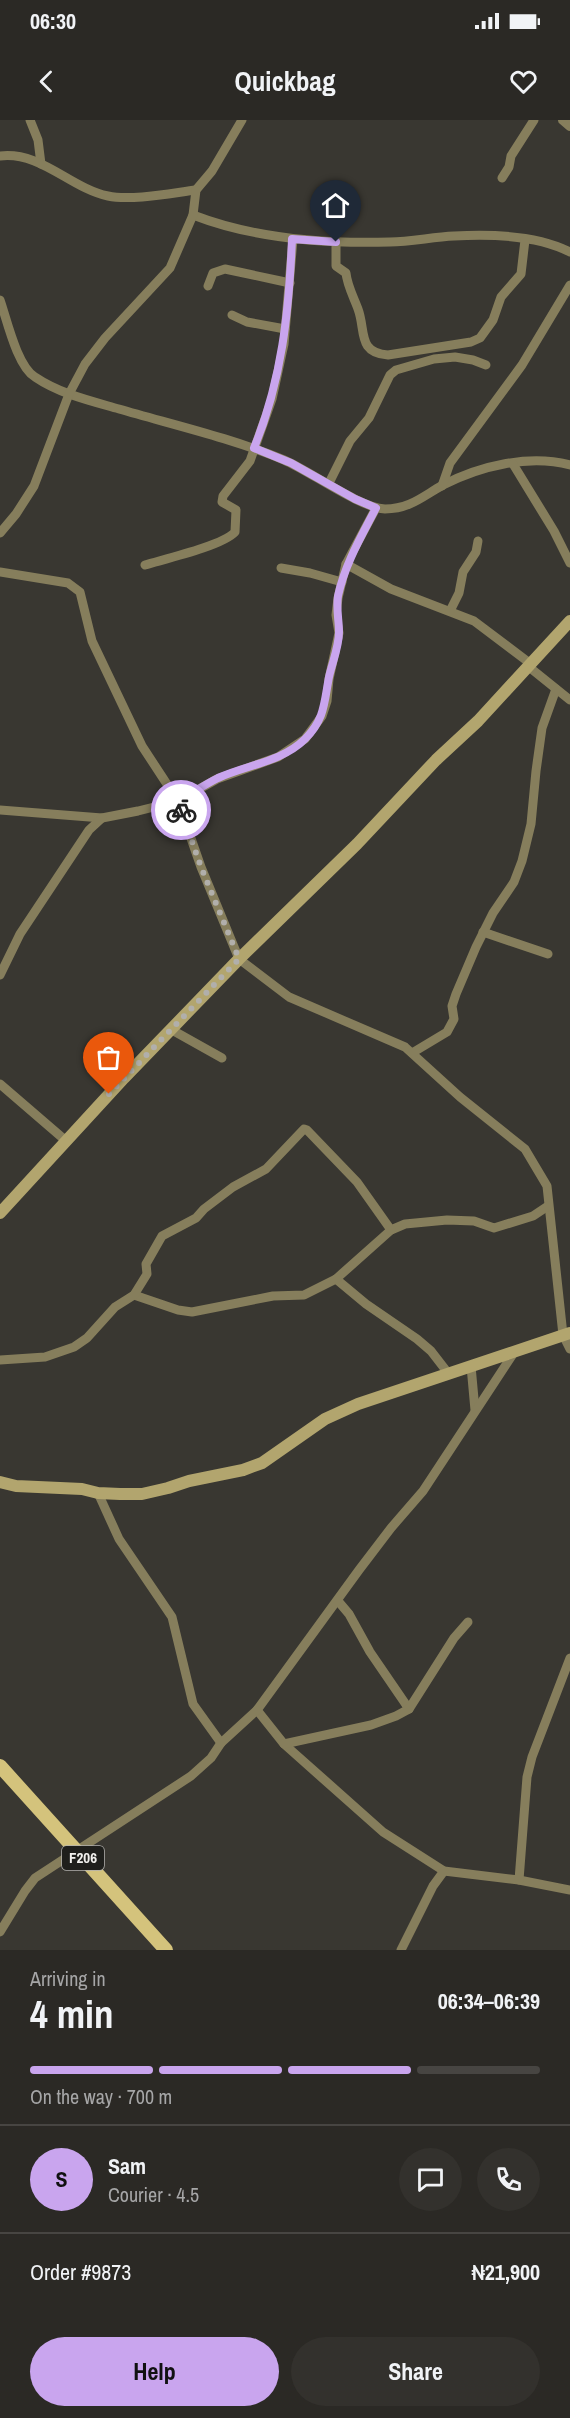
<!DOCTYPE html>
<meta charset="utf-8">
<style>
:root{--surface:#2b2925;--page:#33312d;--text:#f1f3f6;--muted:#a6a6a7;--line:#474542;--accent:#c9a5ee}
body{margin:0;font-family:"Archivo Narrow",sans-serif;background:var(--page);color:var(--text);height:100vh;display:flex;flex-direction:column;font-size:22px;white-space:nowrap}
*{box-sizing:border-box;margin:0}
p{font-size:20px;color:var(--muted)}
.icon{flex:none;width:33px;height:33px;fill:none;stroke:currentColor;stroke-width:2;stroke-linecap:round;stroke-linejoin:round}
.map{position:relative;height:1830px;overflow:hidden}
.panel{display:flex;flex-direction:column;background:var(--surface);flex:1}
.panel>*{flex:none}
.pin{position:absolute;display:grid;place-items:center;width:51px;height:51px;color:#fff;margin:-62px -26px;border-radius:50% 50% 50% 0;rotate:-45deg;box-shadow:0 0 6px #0007}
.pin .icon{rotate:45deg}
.courier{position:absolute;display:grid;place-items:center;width:60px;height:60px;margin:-30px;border:4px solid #c9a5ee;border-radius:50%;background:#fff;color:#222;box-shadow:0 2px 8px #0007}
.headline em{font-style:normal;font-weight:700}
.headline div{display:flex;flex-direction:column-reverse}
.headline{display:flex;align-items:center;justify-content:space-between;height:102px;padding:0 30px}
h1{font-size:39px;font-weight:700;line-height:45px}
.bar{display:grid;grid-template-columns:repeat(4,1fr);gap:9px 6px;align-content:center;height:72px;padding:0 30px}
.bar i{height:8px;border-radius:4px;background:var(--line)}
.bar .selected{background:var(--accent)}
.bar p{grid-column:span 4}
.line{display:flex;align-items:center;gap:15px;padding:0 30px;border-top:2px solid var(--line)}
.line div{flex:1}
.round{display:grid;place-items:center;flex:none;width:63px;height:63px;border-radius:32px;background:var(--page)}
.action{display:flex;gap:12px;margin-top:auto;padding:12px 30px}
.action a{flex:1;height:69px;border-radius:36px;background:var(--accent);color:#111;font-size:24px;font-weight:700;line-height:69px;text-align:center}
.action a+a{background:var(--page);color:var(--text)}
.status{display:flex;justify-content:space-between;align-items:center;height:42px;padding:0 30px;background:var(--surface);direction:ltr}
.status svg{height:16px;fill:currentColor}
header{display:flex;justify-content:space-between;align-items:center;height:78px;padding:0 30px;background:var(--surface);font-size:27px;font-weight:700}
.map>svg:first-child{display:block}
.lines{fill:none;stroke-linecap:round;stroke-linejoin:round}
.minor{stroke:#867e5c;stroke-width:9}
.tertiary{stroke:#867e5c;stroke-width:10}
.secondary{stroke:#b2a56e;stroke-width:12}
.primary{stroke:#d4c37c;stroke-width:14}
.done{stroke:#b1afab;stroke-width:6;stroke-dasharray:0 10.8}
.route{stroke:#c9a5ee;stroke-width:8}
.labels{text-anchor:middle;stroke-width:5;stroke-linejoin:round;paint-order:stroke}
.shield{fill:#1f1f1c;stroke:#b2b1ae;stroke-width:1.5}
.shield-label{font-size:15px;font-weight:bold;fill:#f1f0ed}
</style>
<div class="status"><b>06:30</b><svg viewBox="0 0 49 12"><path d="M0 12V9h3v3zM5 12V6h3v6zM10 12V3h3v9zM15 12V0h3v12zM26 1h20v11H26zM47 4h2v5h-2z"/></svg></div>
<header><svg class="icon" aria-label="back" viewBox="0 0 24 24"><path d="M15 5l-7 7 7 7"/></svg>Quickbag<svg class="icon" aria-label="heart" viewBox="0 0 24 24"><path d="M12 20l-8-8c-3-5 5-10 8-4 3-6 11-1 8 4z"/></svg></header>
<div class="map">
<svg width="570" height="1830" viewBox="0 0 570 1830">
<rect width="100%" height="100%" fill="#393731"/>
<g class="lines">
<!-- minor -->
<g class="minor">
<polyline points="30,0 38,20 41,44"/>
<path d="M0,36c41,-5 70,32 108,40 23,5 64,-3 88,-6"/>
<polyline points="502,58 509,47 511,36 534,0"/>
<path d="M193,95c62,24 130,29 197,27 21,0 42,-5 64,-6 36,-2 83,-1 116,16"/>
<path d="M336,122v24l10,7c1,12 8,25 12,36 8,21 -1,44 30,46l83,-13 9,-4 13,-18 8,-23 20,-23 4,-34"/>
<polyline points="208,166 213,153 225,149 290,163"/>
<path d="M0,180c7,20 17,66 35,77 25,17 56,24 84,32 55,16 112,29 165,51 26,11 76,48 101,49 25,0 38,-13 58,-24 37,-19 86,-31 127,-20"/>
<polyline points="232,195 247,202 285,209"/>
<polyline points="513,344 554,411 570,443"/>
<polyline points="329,363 350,321 369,298 390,255 396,250 434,239 455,237 473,240 486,245"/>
<polyline points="442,366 450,343 522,245 570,165"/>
<polyline points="0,413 16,394 34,366 69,274 85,244 105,218 170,148 193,95 196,70 212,51 242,0"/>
<polyline points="346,444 391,469 474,501 531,544"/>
<path d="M145,445c20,-6 77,-19 90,-33l1,-22 -14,-8 1,-6 27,-35 22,-62 12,-55 9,-105"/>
<polyline points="281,448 310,453 342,462"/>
<polyline points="0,452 68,463 80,472 92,521 142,626 178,681 201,747 239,839 289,877 405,927 460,977 525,1029 547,1066 563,1215 570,1229"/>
<polyline points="450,491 459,473 463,452 476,432 478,421"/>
<polyline points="529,547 570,580"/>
<polyline points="0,690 102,698 138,691 178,681 217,659 278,637 305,619 322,596 327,581 329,559 339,513 336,495 338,478 346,444 376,388"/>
<polyline points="483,812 548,834"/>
<polyline points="0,855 20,814 89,710 102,698"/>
<polyline points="172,910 222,938"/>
<polyline points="412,933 447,912 454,899 452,886 456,874 476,827 493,793 514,762 522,741 531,704 536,651 542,608 556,569"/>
<polyline points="0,964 65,1020"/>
<polyline points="336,1159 366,1184 417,1219 431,1231 448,1253"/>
<polyline points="134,1175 178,1190 192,1192 273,1176 304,1175 336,1159 391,1110 405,1104 447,1100 474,1101 494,1108 533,1096 548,1086"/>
<polyline points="0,1240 45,1237 74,1227 87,1218 115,1187 134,1175 147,1154 146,1144 162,1116 196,1098 204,1089 233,1067 266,1049 304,1009 307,1010 357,1062 391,1110"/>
<polyline points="471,1246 475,1290"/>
<polyline points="98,1373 119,1419 172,1497 193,1584 221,1623"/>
<polyline points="338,1481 349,1494 370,1532 409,1589"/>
<polyline points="257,1590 284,1624 383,1712 444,1751 519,1760 570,1770"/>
<polyline points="284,1624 371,1605 396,1596 409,1589 454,1518 468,1502"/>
<polyline points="519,1760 527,1657 532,1637 570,1538"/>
<polyline points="0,1812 25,1771 35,1758 191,1656 211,1638 221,1623 257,1590 359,1450 391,1408 423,1371 515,1231"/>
<polyline points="401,1830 433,1766 444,1751"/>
</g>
<!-- tertiary -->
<polyline class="tertiary" points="563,0 570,6"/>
<!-- secondary -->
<g class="secondary">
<polyline points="0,1093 124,958 239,839 357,724 436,640 478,601 570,501"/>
<polyline points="0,1362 16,1366 82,1369 98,1373 120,1374 142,1374 168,1368 189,1361 243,1350 262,1343 325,1299 358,1284 570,1213"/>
</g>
<!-- primary -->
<polyline class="primary" points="0,1646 166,1830"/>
</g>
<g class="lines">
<!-- done -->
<polyline class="done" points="109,974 239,839 201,747 181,690"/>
<!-- route -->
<path class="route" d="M181,690l-3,-9c13,-7 26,-16 40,-23 28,-13 64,-16 87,-39 20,-20 19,-36 24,-62 3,-14 10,-30 10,-45 0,-12 -3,-23 -1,-36 7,-32 23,-59 38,-88l-21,-9 -64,-36 -37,-15c28,-68 35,-137 38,-209l44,3"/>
</g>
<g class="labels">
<!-- shield labels -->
<rect class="shield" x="62" y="1726" width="42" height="24" rx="4.5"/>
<g class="shield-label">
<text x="83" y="1743">F206</text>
</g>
</g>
</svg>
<div class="pin" style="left:109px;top:974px;background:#ea580c"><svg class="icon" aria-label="bag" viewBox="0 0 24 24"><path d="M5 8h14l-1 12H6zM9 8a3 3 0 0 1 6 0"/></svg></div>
<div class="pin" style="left:336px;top:122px;background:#1f2937"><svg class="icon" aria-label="home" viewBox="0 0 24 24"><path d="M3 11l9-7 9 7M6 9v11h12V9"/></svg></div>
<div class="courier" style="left:181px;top:690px"><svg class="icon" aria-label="bike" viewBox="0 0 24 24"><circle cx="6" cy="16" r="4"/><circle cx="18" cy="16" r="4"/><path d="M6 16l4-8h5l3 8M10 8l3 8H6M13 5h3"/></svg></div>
</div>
<section class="panel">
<div class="headline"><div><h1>4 min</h1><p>Arriving in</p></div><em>06:34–06:39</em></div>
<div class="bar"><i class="selected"></i><i class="selected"></i><i class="selected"></i><i></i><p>On the way · 700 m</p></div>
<div class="line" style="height:108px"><b class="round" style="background:var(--accent);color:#111">S</b><div><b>Sam</b><p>Courier · 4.5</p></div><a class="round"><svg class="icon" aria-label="chat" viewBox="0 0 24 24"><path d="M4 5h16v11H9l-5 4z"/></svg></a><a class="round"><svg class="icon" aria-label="phone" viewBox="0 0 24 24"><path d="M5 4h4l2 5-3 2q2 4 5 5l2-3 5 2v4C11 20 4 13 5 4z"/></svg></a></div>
<div class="line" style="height:78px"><div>Order #9873</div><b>₦21,900</b></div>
<div class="action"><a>Help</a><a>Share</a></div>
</section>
